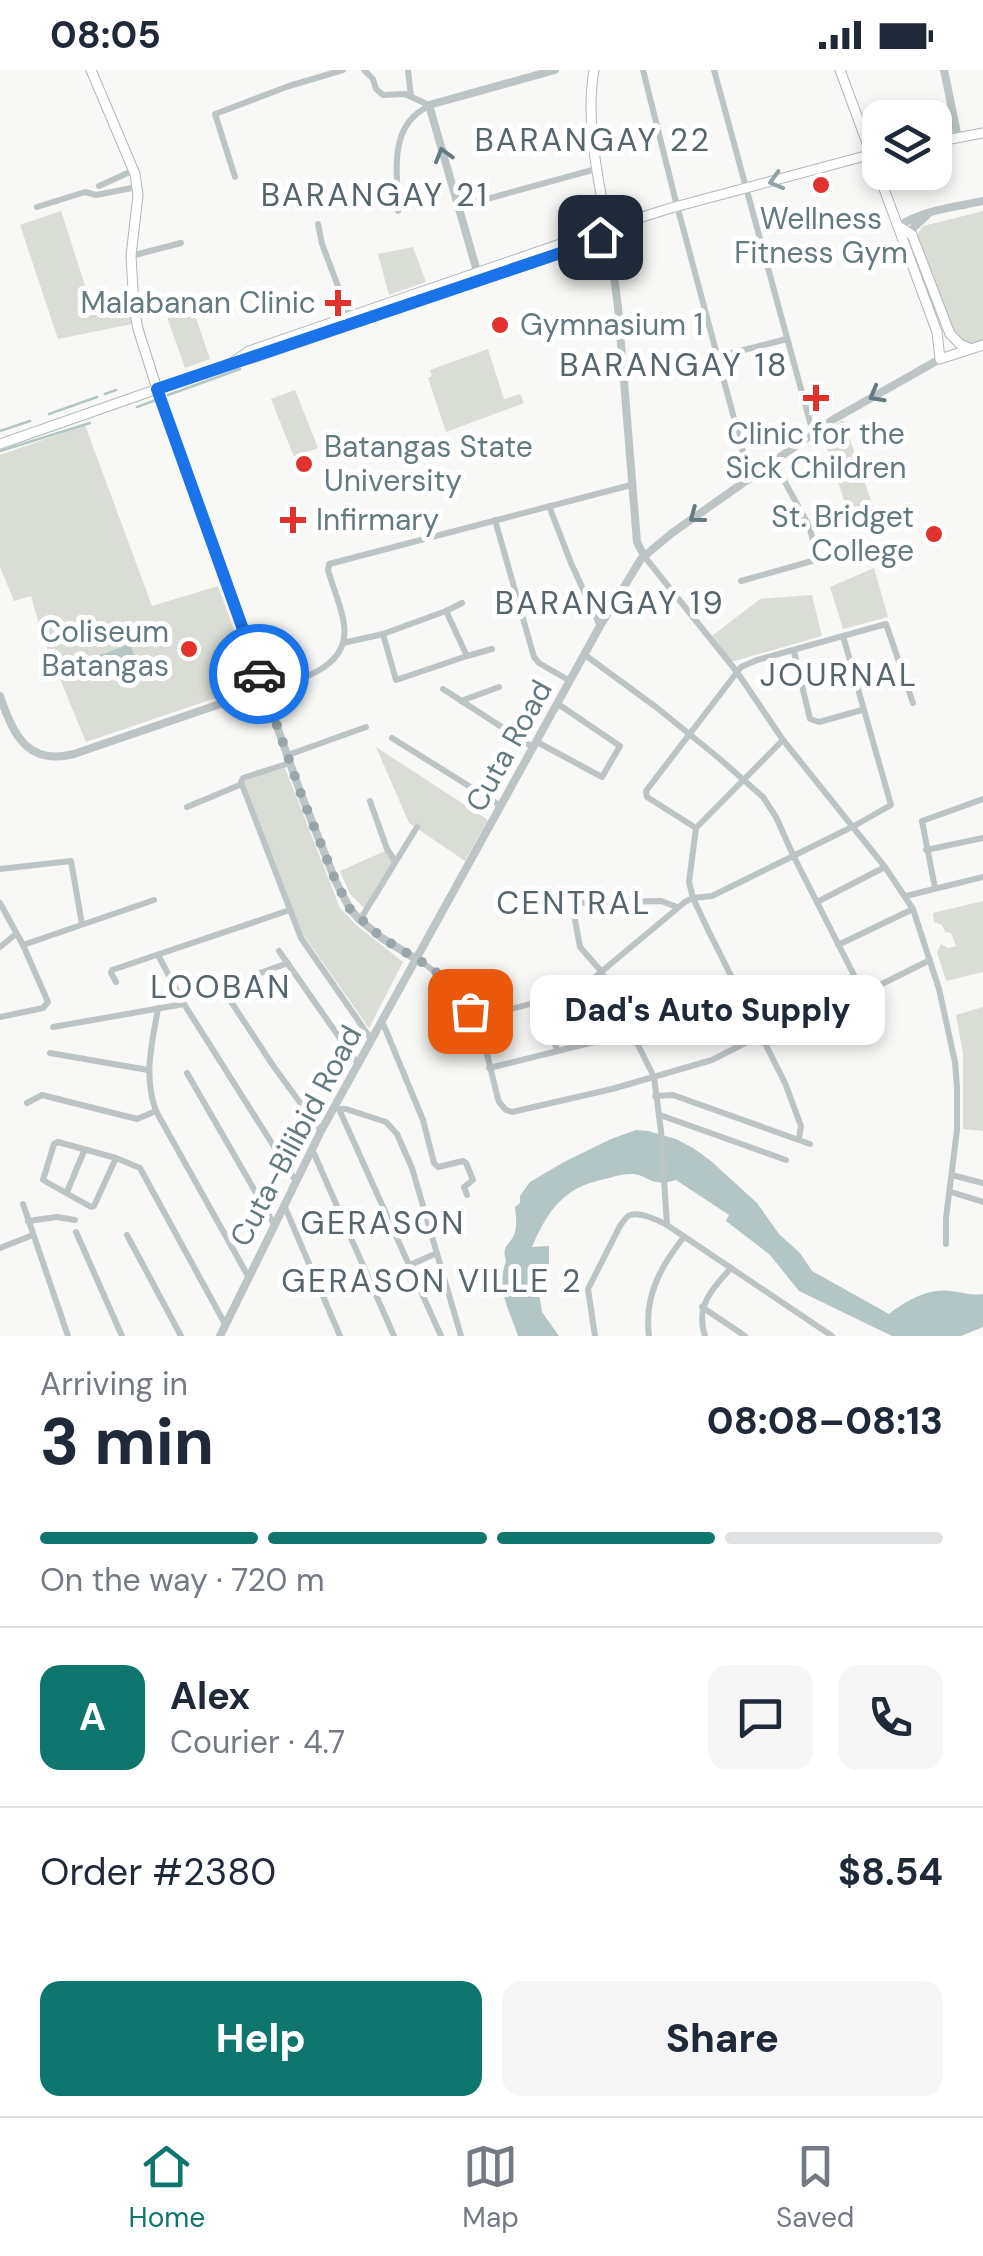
<!DOCTYPE html>
<meta charset="utf-8">
<style>
:root{--surface:#fff;--page:#f6f6f7;--text:#1f2937;--muted:#747a83;--line:#e0e1e3;--accent:#0f766e}
body{margin:0;font-family:"DM Sans",sans-serif;background:var(--page);color:var(--text);height:100vh;display:flex;flex-direction:column;font-size:38px;white-space:nowrap}
*{box-sizing:border-box;margin:0}
p{font-size:32px;color:var(--muted)}
.icon{flex:none;width:55px;height:55px;fill:none;stroke:currentColor;stroke-width:2;stroke-linecap:round;stroke-linejoin:round}
.map{position:relative;height:1266px;overflow:hidden}
.drawer{display:flex;flex-direction:column;background:var(--surface);flex:1}
.drawer>*{flex:none}
.tools{position:absolute;left:862px;top:30px;display:grid;gap:20px}
.tools a{display:grid;place-items:center;width:90px;height:90px;border-radius:20px;background:var(--surface);box-shadow:0 5px 15px #0003;font-size:50px}
.pin{position:absolute;display:grid;place-items:center;width:85px;height:85px;color:#fff;margin:-42px;border-radius:20px;box-shadow:0 5px 15px #0006}
.courier{position:absolute;display:grid;place-items:center;width:100px;height:100px;margin:-50px;border:8px solid #1a73e8;border-radius:50%;background:#fff;color:#222;box-shadow:0 2px 12px #0007}
.bubble{position:absolute;height:70px;border-radius:20px;background:var(--surface);box-shadow:0 5px 15px #0003;font-size:32px;font-weight:800;line-height:70px;text-align:center}
.overview em{font-style:normal;font-weight:800}
.overview div{display:flex;flex-direction:column-reverse}
.overview{display:flex;align-items:center;justify-content:space-between;height:170px;padding:0 40px}
h1{font-size:65px;font-weight:800;line-height:75px}
.bar{display:grid;grid-template-columns:repeat(4,1fr);gap:15px 10px;align-content:center;height:120px;padding:0 40px}
.bar i{height:12px;border-radius:8px;background:var(--line)}
.bar .active{background:var(--accent)}
.bar p{grid-column:span 4}
.line{display:flex;align-items:center;gap:25px;padding:0 40px;border-top:2px solid var(--line)}
.line div{flex:1}
.round{display:grid;place-items:center;flex:none;width:105px;height:105px;border-radius:20px;background:var(--page)}
.cta{display:flex;gap:20px;margin-top:auto;padding:20px 40px}
.cta a{flex:1;height:115px;border-radius:20px;background:var(--accent);color:#fff;font-size:40px;font-weight:800;line-height:115px;text-align:center}
.cta a+a{background:var(--page);color:var(--text)}
.status{display:flex;justify-content:space-between;align-items:center;height:70px;padding:0 50px;background:var(--surface);direction:ltr}
.status svg{height:28px;fill:currentColor}
.menu{display:flex;justify-content:space-around;align-items:center;height:140px;border-top:2px solid var(--line);background:var(--surface);font-size:28px;color:var(--muted)}
.menu a{display:grid;justify-items:center;gap:5px}
.menu .active{color:var(--accent)}
.map>svg:first-child{display:block}
.green{fill:#daddd5}
.water{fill:#b4c5c6}
.lines{fill:none;stroke-linecap:round;stroke-linejoin:round}
.stream{stroke:#b4c5c6;stroke-width:2.5}
.secondary-casing{stroke:#afb8bb;stroke-width:11}
.minor{stroke:#bdc4c6;stroke-width:6}
.tertiary{stroke:#bdc4c6;stroke-width:8}
.secondary{stroke:#fff;stroke-width:9}
.oneway{stroke:#647a80}
.oneway2{stroke:#92a2a6}
.done{stroke:#98a6a9;stroke-width:10;stroke-dasharray:0 18}
.route{stroke:#1a73e8;stroke-width:12}
.poi-dot{fill:#e1322d;stroke:#fff;stroke-width:4}
.labels{text-anchor:middle;stroke-width:10;stroke-linejoin:round;paint-order:stroke}
.poi-label{font-size:30px;fill:#647a80;stroke:#fff;text-anchor:end}
.street-label{font-size:30px;fill:#647a80;stroke:#fff}
.neighbourhood-label{font-size:32px;letter-spacing:2.5px;fill:#56666c;stroke:#fff}
</style>
<div class="status"><b>08:05</b><svg viewBox="0 0 49 12"><path d="M0 12V9h3v3zM5 12V6h3v6zM10 12V3h3v9zM15 12V0h3v12zM26 1h20v11H26zM47 4h2v5h-2z"/></svg></div>
<div class="map">
<svg width="983" height="1266" viewBox="0 0 983 1266">
<rect width="100%" height="100%" fill="#f8f8f6"/>
<!-- green -->
<g class="green">
<polygon points="61,141 92,237 129,229 132,254 58,269 20,155"/>
<polygon points="983,141 983,271 970,274 955,264 918,170 918,163 923,156"/>
<polygon points="413,177 426,212 389,225 378,184"/>
<polygon points="187,222 210,289 185,298 161,230"/>
<polygon points="488,279 504,329 520,324 524,333 446,362 428,308 432,306 430,300"/>
<polygon points="295,320 318,378 294,387 271,329"/>
<polygon points="843,350 874,439 849,445 822,363"/>
<polygon points="85,355 152,536 218,516 254,615 86,672 43,568 31,526 14,531 0,497 0,385"/>
<polygon points="874,498 888,547 843,559 830,517"/>
<polygon points="812,525 822,566 731,592 712,566 760,529"/>
<polygon points="376,677 488,750 465,791 409,753"/>
<polygon points="285,698 340,838 355,854 403,892 369,958 302,863 244,711"/>
<polygon points="385,781 393,792 365,839 350,824 340,801"/>
<polygon points="983,831 983,902 946,911 937,882 941,874 948,878 956,876 951,863 945,862 942,855 934,852 933,843"/>
<polygon points="983,937 983,1061 963,1059 963,984 956,945"/>
</g>
<!-- water -->
<g class="water">
<polygon points="130,574 137,593 86,611 79,593"/>
<path d="M636,1060l12,1 28,8 17,9 18,13 46,42 22,31 21,19 12,18 77,43c17,-13 39,-26 61,-23 13,1 21,5 33,3v33l-22,9h-69l-93,-45 -29,-36 -44,-34 3,-6 -53,-35c-28,8 -26,-6 -46,-6 -8,0 -17,3 -25,5 -41,8 -57,31 -73,68l17,-1v23l-11,18 4,25 17,24h-41c-9,-26 -22,-48 -12,-75 -5,-18 5,-15 9,-29 2,-8 1,-17 0,-25l5,-4v-7l10,-14 34,-20 47,-23z"/>
</g>
<g class="lines">
<!-- stream -->
<g class="stream">
<polyline points="105,324 116,320"/>
<polyline points="168,325 240,299"/>
<polyline points="137,337 156,330"/>
<polyline points="49,344 97,327"/>
<polyline points="0,361 30,351"/>
<polyline points="0,381 90,353"/>
</g>
<!-- secondary casing -->
<g class="secondary-casing">
<g id="secondary">
<polyline points="91,0 135,104 138,125 131,186 134,237 138,259 157,319"/>
<path d="M594,0c-9,52 4,106 13,158"/>
<polyline points="840,0 937,262 940,289 983,275"/>
<polyline points="935,72 983,63"/>
<polyline points="900,157 912,165 950,264 960,274 969,278"/>
<polyline points="232,293 249,281 607,158 671,138 880,82"/>
<polyline points="0,374 232,293 252,288 590,173 601,167 606,160"/>
</g>
</g>
<!-- minor -->
<g class="minor">
<polyline points="364,0 373,9 376,19 383,25 405,24 429,35"/>
<polyline points="408,0 411,27"/>
<polyline points="643,0 675,128 750,408"/>
<polyline points="714,0 813,363"/>
<polyline points="235,107 215,44 289,16 343,0"/>
<polyline points="99,116 134,100"/>
<polyline points="37,137 85,122 96,125 137,117"/>
<polyline points="458,137 596,99"/>
<path d="M398,141c0,-39 -11,-85 31,-105"/>
<polyline points="318,154 322,174 350,248"/>
<polyline points="131,186 181,173"/>
<polyline points="716,287 787,269"/>
<polyline points="774,392 809,456 818,488"/>
<polyline points="549,436 571,493 600,556"/>
<polyline points="495,450 534,587 539,593 570,611"/>
<polyline points="644,486 737,602 783,670 885,797 913,839 939,919 955,992 957,1017 957,1060 946,1148 946,1174"/>
<polyline points="741,511 872,474"/>
<polyline points="446,541 462,533"/>
<polyline points="343,573 383,564 446,541 467,586 396,610 383,564"/>
<polyline points="794,582 810,649 819,652 862,640"/>
<polyline points="467,586 492,579"/>
<path d="M264,619c33,-8 86,-20 80,-64 -2,-18 -11,-37 -16,-55l1,-6 302,-79"/>
<polyline points="443,619 534,678"/>
<polyline points="461,631 499,617"/>
<polyline points="392,668 501,736"/>
<polyline points="783,670 696,758 689,812 693,828 709,862 785,1013 801,1056 799,1068"/>
<polyline points="537,672 602,707 620,676 558,634"/>
<polyline points="288,685 366,657"/>
<polyline points="290,693 243,708 241,712 301,868 371,969"/>
<polyline points="370,731 387,779 395,791"/>
<polyline points="187,737 242,714"/>
<polyline points="696,758 647,727 646,721 741,597 757,590 886,554 913,633"/>
<polyline points="926,780 983,768"/>
<polyline points="0,799 71,791 82,854"/>
<polyline points="935,818 922,751 983,729"/>
<polyline points="906,826 983,807"/>
<polyline points="817,832 885,797"/>
<polyline points="0,833 23,875 48,932 43,938 0,947"/>
<polyline points="360,850 417,757"/>
<polyline points="23,875 154,830"/>
<polyline points="838,875 913,839"/>
<polyline points="0,877 16,864"/>
<polyline points="279,881 358,994"/>
<polyline points="158,885 184,934 295,1110"/>
<path d="M416,889c23,13 44,34 58,57 10,15 19,67 25,86l7,8 6,2 100,-23 100,-29 147,-75 -66,-130 -17,-38 -13,-20 -43,-38 -64,-52 -71,-52"/>
<polyline points="252,906 288,893"/>
<polyline points="116,912 111,903 112,900 290,840"/>
<polyline points="859,915 878,916 930,890"/>
<polyline points="222,918 274,997 321,1061"/>
<polyline points="545,930 557,981"/>
<path d="M158,938c-6,37 -15,66 -2,103l92,165"/>
<polyline points="476,948 577,922 685,832 693,828 712,826 854,756 891,735 843,566"/>
<polyline points="382,951 423,1050 434,1093 438,1097 463,1091 466,1093 473,1110 464,1117 467,1125"/>
<polyline points="53,957 184,934"/>
<polyline points="436,972 470,941"/>
<polyline points="50,983 148,1000"/>
<polyline points="489,998 598,971 632,960"/>
<polyline points="187,1003 274,1154"/>
<polyline points="655,1026 673,1025 810,1074"/>
<polyline points="27,1033 42,1025 137,1049 156,1041"/>
<polyline points="339,1039 441,1266"/>
<polyline points="340,1039 346,1039 386,1052 397,1064 412,1098 461,1266"/>
<polyline points="660,1045 786,1090"/>
<polyline points="312,1079 394,1266"/>
<polyline points="116,1088 94,1136 91,1137 43,1110 54,1074 58,1072 116,1088 140,1098 225,1254"/>
<polyline points="952,1105 983,1113"/>
<polyline points="67,1122 84,1081"/>
<polyline points="951,1122 983,1132"/>
<polyline points="23,1134 68,1266"/>
<polyline points="284,1135 340,1266"/>
<polyline points="28,1151 57,1147 75,1150"/>
<polyline points="667,1155 661,1061 654,1007 601,901 580,877 573,839 577,833 661,831 677,837"/>
<polyline points="76,1162 122,1266"/>
<polyline points="127,1165 181,1266"/>
<polyline points="0,1178 33,1165"/>
<polyline points="410,1195 437,1183"/>
<polyline points="702,1237 745,1266"/>
<path d="M595,1266l-7,-47 32,-63c2,-3 7,-10 10,-11 10,-3 28,5 37,10l165,111"/>
<path d="M649,1266c-5,-39 11,-69 35,-99"/>
<path d="M705,1266c-10,-30 7,-47 26,-68"/>
</g>
<!-- tertiary -->
<g class="tertiary">
<polyline points="944,0 958,68"/>
<path d="M899,156c24,-16 56,-19 84,-25"/>
<polyline points="608,159 618,237 637,472 644,486"/>
<polyline points="912,165 913,158 927,145"/>
<polyline points="479,208 429,35 555,0"/>
<polyline points="157,319 301,724 336,812 350,839 360,850 382,868 416,889"/>
<path d="M0,626c13,38 27,70 74,58l190,-65"/>
<polyline points="220,1266 321,1061 600,556 641,489 672,463 834,349 940,289"/>
</g>
<!-- secondary -->
<use href="#secondary" class="secondary"/>
</g>
<!-- one-way arrows -->
<defs><path id="oneway-chevron" d="M-2-3.5L2.5 0L-2 3.5" fill="none" stroke-width="1.6" stroke-linecap="round" stroke-linejoin="round" transform="scale(2.5)"/></defs>
<g class="oneway">
<use href="#oneway-chevron" transform="translate(443 85) rotate(-106)"/>
<use href="#oneway-chevron" transform="translate(876 325) rotate(151)"/>
<use href="#oneway-chevron" transform="translate(696 446) rotate(143)"/>
</g>
<use class="oneway2" href="#oneway-chevron" transform="translate(776 111) rotate(164)"/>
<g class="lines">
<!-- done -->
<polyline class="done" points="259,604 301,724 336,812 350,839 382,868 430,897 444,909 470,941"/>
<!-- route -->
<polyline class="route" points="259,604 157,319 590,173 600,167"/>
</g>
<!-- markers -->
<g class="poi-dot">
<circle cx="821" cy="115" r="10"/>
<path d="M333 218h10v10h10v10h-10v10h-10v-10h-10v-10h10z"/>
<circle cx="500" cy="255" r="10"/>
<path d="M811 313h10v10h10v10h-10v10h-10v-10h-10v-10h10z"/>
<circle cx="304" cy="394" r="10"/>
<path d="M288 435h10v10h10v10h-10v10h-10v-10h-10v-10h10z"/>
<circle cx="934" cy="464" r="10"/>
<circle cx="189" cy="579" r="10"/>
</g>
<g class="labels">
<!-- poi labels -->
<g class="poi-label">
<text x="821" y="159" text-anchor="middle">Wellness<tspan x="821" dy="34">Fitness Gym</tspan></text>
<text x="316" y="243">Malabanan Clinic</text>
<text x="520" y="265" text-anchor="start">Gymnasium 1</text>
<text x="816" y="374" text-anchor="middle">Clinic for the<tspan x="816" dy="34">Sick Children</tspan></text>
<text x="324" y="387" text-anchor="start">Batangas State<tspan x="324" dy="34">University</tspan></text>
<text x="914" y="457">St. Bridget<tspan x="914" dy="34">College</tspan></text>
<text x="316" y="460" text-anchor="start">Infirmary</text>
<text x="169" y="572">Coliseum<tspan x="169" dy="34">Batangas</tspan></text>
</g>
<!-- street labels -->
<g class="street-label">
<text transform="translate(509 676) rotate(-61)" y="10">Cuta Road</text>
<text transform="translate(296 1066) rotate(-62)" y="10">Cuta-Bilibid Road</text>
</g>
<!-- neighbourhood labels -->
<g class="neighbourhood-label">
<text x="593" y="81">BARANGAY 22</text>
<text x="375" y="136">BARANGAY 21</text>
<text x="674" y="306">BARANGAY 18</text>
<text x="610" y="544">BARANGAY 19</text>
<text x="839" y="616">JOURNAL</text>
<text x="574" y="844">CENTRAL</text>
<text x="221" y="928">LOOBAN</text>
<text x="383" y="1164">GERASON</text>
<text x="432" y="1222">GERASON VILLE 2</text>
</g>
</g>
</svg>
<div class="tools">
<a><svg class="icon" aria-label="layers" viewBox="0 0 24 24"><path d="M12 4l9 5-9 5-9-5zM3 14l9 5 9-5"/></svg></a>
</div>
<div class="pin" style="left:470px;top:941px;background:#ea580c"><svg class="icon" aria-label="bag" viewBox="0 0 24 24"><path d="M5 8h14l-1 12H6zM9 8a3 3 0 0 1 6 0"/></svg></div>
<div class="pin" style="left:600px;top:167px;background:#1f2937"><svg class="icon" aria-label="home" viewBox="0 0 24 24"><path d="M3 11l9-7 9 7M6 9v11h12V9"/></svg></div>
<div class="courier" style="left:259px;top:604px"><svg class="icon" aria-label="car" viewBox="0 0 24 24"><path d="M5 17H2v-5l4-1 3-4h7l3 4 3 1v5h-3M9 17h6M6 11h13"/><circle cx="7" cy="17" r="2"/><circle cx="17" cy="17" r="2"/></svg></div>
<div class="bubble" style="left:530px;top:905px;width:355px">Dad's Auto Supply</div>
</div>
<section class="drawer">
<div class="overview"><div><h1>3 min</h1><p>Arriving in</p></div><em>08:08–08:13</em></div>
<div class="bar"><i class="active"></i><i class="active"></i><i class="active"></i><i></i><p>On the way · 720 m</p></div>
<div class="line" style="height:180px"><b class="round" style="background:var(--accent);color:#fff">A</b><div><b>Alex</b><p>Courier · 4.7</p></div><a class="round"><svg class="icon" aria-label="chat" viewBox="0 0 24 24"><path d="M4 5h16v11H9l-5 4z"/></svg></a><a class="round"><svg class="icon" aria-label="phone" viewBox="0 0 24 24"><path d="M5 4h4l2 5-3 2q2 4 5 5l2-3 5 2v4C11 20 4 13 5 4z"/></svg></a></div>
<div class="line" style="height:130px"><div>Order #2380</div><b>$8.54</b></div>
<div class="cta"><a>Help</a><a>Share</a></div>
</section>
<nav class="menu">
<a class="active"><svg class="icon" aria-label="home" viewBox="0 0 24 24"><path d="M3 11l9-7 9 7M6 9v11h12V9"/></svg>Home</a>
<a><svg class="icon" aria-label="map" viewBox="0 0 24 24"><path d="M3 6l6-2 6 2 6-2v14l-6 2-6-2-6 2zM9 4v14M15 6v14"/></svg>Map</a>
<a><svg class="icon" aria-label="saved" viewBox="0 0 24 24"><path d="M7 4h10v16l-5-4-5 4z"/></svg>Saved</a>
</nav>
